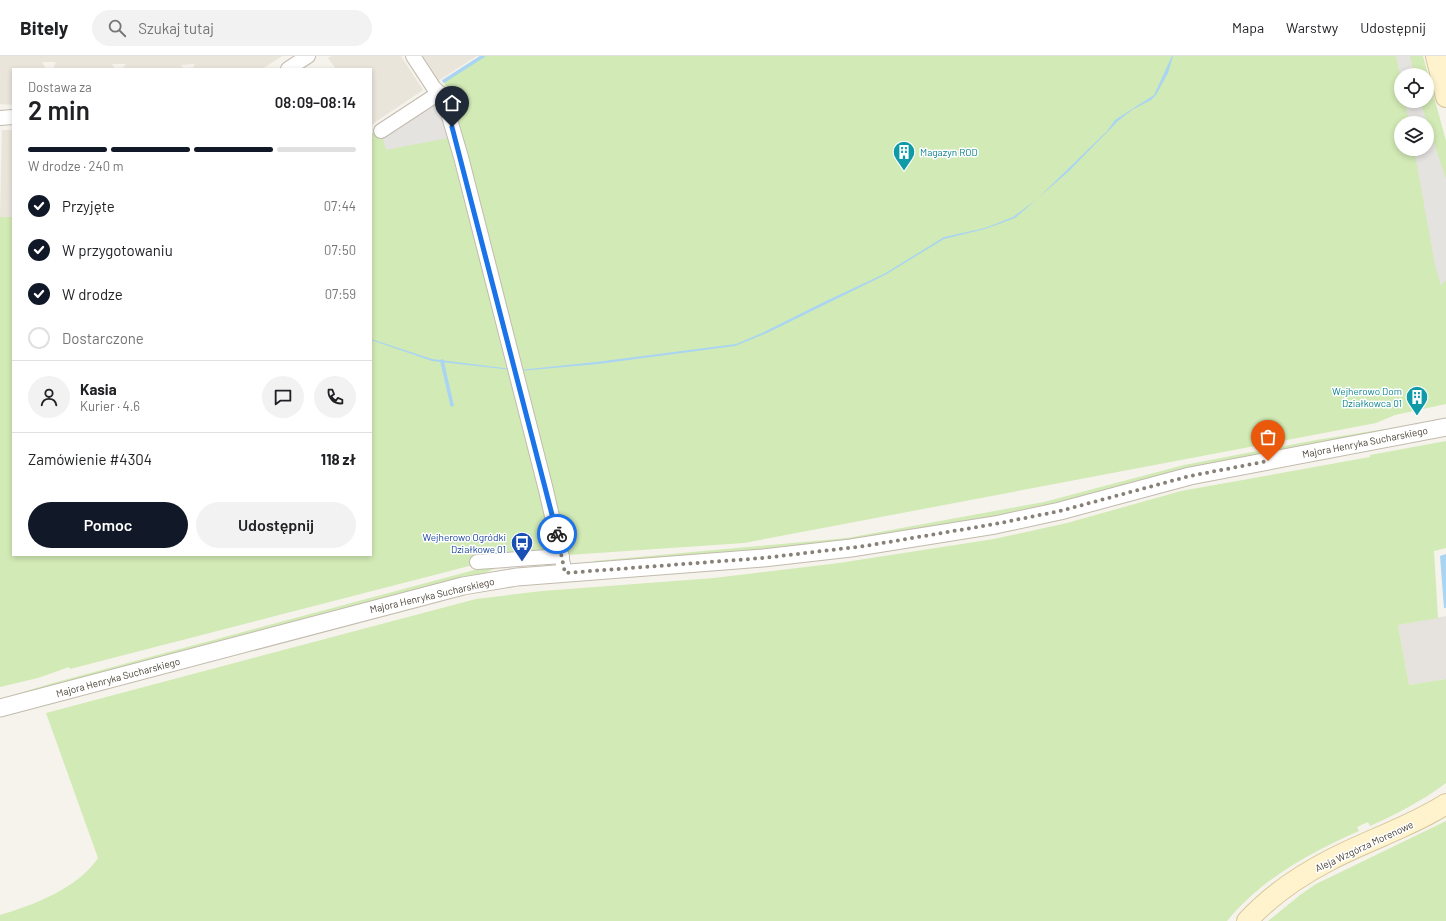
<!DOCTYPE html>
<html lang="pl">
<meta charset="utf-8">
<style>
:root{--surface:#fff;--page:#f2f2f2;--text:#202124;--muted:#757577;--line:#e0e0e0;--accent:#111827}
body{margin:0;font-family:Barlow,sans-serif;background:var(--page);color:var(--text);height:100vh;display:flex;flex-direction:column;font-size:15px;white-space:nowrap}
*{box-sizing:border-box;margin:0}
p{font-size:13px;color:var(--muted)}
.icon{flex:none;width:22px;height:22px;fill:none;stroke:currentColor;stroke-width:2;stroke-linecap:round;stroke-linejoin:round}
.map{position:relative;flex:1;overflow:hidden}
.panel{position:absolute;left:12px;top:12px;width:360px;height:488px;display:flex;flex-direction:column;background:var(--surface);border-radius:0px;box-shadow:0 2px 6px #0003}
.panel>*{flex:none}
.buttons{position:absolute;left:1394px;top:12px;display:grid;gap:8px}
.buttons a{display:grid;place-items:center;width:40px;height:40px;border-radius:50%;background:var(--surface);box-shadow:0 2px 6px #0003;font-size:20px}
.pin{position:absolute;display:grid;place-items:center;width:34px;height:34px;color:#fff;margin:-41px -17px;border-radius:50% 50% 50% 0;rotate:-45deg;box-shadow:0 0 4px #0007}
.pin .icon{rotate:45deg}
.courier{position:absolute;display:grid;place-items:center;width:40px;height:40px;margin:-20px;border:3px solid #1a73e8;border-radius:50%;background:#fff;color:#222;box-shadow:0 1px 5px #0007}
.head em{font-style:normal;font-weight:600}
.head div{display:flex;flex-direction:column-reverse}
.head{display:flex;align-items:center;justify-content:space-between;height:68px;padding:0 16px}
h1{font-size:26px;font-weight:600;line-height:30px}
.bar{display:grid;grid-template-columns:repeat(4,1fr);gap:6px 4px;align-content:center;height:48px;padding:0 16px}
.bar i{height:5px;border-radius:3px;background:var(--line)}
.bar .selected{background:var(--accent)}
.bar p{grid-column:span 4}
.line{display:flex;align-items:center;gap:10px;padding:0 16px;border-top:1px solid var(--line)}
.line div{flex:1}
.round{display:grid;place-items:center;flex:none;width:42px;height:42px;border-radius:21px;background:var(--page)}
ol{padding:0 16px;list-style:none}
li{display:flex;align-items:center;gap:12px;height:44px}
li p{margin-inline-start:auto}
li .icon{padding:4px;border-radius:50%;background:var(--accent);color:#fff;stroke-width:4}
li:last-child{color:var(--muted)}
li i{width:22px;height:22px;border:2px solid var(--line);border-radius:50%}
.cta{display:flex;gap:8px;margin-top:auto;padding:8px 16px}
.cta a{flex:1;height:46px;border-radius:24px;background:var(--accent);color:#fff;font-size:16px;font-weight:600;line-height:46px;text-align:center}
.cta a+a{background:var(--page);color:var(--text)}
header{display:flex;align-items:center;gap:24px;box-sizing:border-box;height:56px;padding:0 20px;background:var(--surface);border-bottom:1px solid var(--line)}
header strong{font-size:19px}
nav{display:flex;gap:22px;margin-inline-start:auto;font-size:14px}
.search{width:280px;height:36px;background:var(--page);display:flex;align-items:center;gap:10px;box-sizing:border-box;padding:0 14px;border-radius:22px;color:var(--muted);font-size:15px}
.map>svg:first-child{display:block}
.residential{fill:#eae5da}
.industrial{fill:#e6e2dd}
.green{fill:#d2eab5;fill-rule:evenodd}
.parking{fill:#e5e3e0}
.water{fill:#a9d4f2}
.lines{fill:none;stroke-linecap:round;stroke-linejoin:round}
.stream{stroke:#a9d4f2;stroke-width:3.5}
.minor-casing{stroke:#c2bbae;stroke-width:16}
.tertiary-casing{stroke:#c2bbae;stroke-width:19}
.secondary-casing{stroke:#d6c79b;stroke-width:22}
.minor{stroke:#fff;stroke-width:14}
.tertiary{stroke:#fff;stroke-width:17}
.secondary{stroke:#fff3cd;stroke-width:20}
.done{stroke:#878178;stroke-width:4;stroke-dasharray:0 7.2}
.route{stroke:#1a73e8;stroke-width:5}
.labels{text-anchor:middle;stroke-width:3;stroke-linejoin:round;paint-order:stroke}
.culture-label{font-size:10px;fill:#0d838f;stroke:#fff;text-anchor:start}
.street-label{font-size:10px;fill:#4b4439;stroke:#fff}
.transit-label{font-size:10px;fill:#164399;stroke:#fff;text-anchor:end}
</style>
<header>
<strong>Bitely</strong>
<div class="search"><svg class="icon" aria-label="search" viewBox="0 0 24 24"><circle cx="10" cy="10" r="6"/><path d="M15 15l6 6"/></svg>Szukaj tutaj</div>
<nav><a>Mapa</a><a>Warstwy</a><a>Udostępnij</a></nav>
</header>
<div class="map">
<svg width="1446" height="865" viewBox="0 0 1446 865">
<rect width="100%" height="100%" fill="#f6f3ec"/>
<!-- residential -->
<g class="residential">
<polygon points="0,0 282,0 262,13 192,13 195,8 181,9 184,13 122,13 126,8 112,8 115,13 53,13 56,6 42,6 46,13 13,13 13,49 0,48"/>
<polygon points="331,0 401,0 423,34 371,69 371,13 336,13 328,2"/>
<polygon points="422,0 477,0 438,25"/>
<polygon points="2,74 13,74 13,161 0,161"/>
</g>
<!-- industrial -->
<polygon class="industrial" points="1446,560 1446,623 1409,629 1398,569"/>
<!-- green -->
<g class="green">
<path d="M483,0h940l23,85v263l-51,11 -19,8 -632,120 -176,12v-4h-3l-121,-470zM1401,19h26v26h-26zM1401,67h26v26h-26z"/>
<polygon points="380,72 448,82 555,496 477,508 70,613 69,611 38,622 0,631 0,161 13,161 13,499 371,499 371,78"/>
<path d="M1385,373l-10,5c-159,36 -318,75 -480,100 -100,16 -200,22 -301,31v-4l253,-23 197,-36 140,-37 132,-25z"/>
<path d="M1446,385v107l-12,3 4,67 -40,7 11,60 37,-6v104c-24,18 -49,31 -76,43l-2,-4 -11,5 2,4c-50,22 -97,48 -132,90h-1227v-6c34,-10 78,-27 98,-57l-52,-145 430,-114 66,-8 172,-13 125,-15 155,-24 73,-16 114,-32 189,-34v-2z"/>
<polygon points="495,511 496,512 481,519 4,644 3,642 53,627 482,512"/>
<polygon points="1446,765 1446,865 1268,865 1300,839 1316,828"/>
</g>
<!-- parking -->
<g class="parking">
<polygon points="1396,0 1410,0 1414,19 1401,19 1401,24"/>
<polygon points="439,42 448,82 386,94 380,72"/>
<polygon points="1405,45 1420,45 1446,123 1446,224 1441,230 1435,209 1414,93 1427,93 1427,67 1409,67"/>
</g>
<!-- water -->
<g class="water">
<polygon points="1172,0 1173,0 1168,17 1156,39 1151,44 1132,54 1118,65 1068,116 1015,162 985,173 944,183 885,219 767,277 735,290 598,308 520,315 432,305 371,284 371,283 432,303 519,314 596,306 736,288 762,277 826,245 884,218 944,181 985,172 1013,161 1037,143 1107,75 1115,64 1154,39"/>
<polygon points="1446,498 1446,552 1444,552 1440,500"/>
</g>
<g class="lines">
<!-- stream -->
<g class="stream">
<polyline points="444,25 483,0"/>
<polyline points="442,305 452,349"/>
</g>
<!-- minor casing -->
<g class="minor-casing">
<g id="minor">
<polyline points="413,0 434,32 443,40 461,101 546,434 565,517"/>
<polyline points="288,13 308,0"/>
<polyline points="0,62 13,61"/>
<polyline points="381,75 439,37"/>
<polyline points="477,506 562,500"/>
</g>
</g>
<!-- tertiary casing -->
<g class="tertiary-casing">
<polyline id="tertiary" points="0,652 463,530 517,521 763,502 851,492 995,469 1060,455 1190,420 1446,371"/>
</g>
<!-- secondary casing -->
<g class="secondary-casing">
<g id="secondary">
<polyline points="1436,0 1446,41"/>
<path d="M1247,865c24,-26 52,-45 83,-61 38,-20 80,-33 116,-56"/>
</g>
</g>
<!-- minor -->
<use href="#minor" class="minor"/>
<!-- tertiary -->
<use href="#tertiary" class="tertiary"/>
<!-- secondary -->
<use href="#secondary" class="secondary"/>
</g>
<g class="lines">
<!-- done -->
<polyline class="done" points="557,478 565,517 763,502 865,490 995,468 1060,455 1190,420 1268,405"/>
<!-- route -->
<polyline class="route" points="452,71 557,478"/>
</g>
<!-- icons -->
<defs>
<g id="building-pin" transform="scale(1.15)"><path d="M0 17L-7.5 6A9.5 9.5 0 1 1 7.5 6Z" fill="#0f9aa8" stroke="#fff"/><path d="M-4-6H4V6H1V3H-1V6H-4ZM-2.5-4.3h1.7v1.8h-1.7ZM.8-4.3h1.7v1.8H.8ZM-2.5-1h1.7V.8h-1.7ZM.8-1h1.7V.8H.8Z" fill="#fff"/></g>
<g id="bus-pin" transform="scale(1.15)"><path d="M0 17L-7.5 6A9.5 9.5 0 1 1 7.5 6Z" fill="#1a4fb4" stroke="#fff"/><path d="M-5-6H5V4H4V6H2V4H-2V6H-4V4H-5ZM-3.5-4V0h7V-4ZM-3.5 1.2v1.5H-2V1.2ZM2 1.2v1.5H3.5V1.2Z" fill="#fff"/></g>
</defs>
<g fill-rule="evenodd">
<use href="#building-pin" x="904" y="96"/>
<use href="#building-pin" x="1417" y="341"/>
<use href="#bus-pin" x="522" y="487"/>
</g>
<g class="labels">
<!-- culture labels -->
<g class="culture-label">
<text x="920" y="100">Magazyn ROD</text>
<text x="1402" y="339" text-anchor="end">Wejherowo Dom<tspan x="1402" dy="12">Działkowca 01</tspan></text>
</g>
<!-- street labels -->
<g class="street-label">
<text transform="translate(1365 386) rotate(-11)" y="4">Majora Henryka Sucharskiego</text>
<text transform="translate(432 539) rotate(-13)" y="4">Majora Henryka Sucharskiego</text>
<text transform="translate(118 621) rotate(-15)" y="4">Majora Henryka Sucharskiego</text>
<text transform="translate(1364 790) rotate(-25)" y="4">Aleja Wzgórza Morenowe</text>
</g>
<!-- transit labels -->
<g class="transit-label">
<text x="506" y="485">Wejherowo Ogródki<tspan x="506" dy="12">Działkowe 01</tspan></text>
</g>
</g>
</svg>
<div class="buttons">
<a><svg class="icon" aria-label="locate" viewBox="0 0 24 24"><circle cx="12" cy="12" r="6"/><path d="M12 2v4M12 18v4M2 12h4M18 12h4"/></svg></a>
<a><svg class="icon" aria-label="layers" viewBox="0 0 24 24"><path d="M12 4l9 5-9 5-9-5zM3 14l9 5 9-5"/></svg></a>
</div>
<div class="pin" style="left:1268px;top:405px;background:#ea580c"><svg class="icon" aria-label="bag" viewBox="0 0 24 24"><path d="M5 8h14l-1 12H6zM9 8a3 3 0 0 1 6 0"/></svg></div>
<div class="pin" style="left:452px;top:71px;background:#1f2937"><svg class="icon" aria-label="home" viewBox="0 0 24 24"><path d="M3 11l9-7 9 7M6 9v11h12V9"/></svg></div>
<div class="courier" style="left:557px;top:478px"><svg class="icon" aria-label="bike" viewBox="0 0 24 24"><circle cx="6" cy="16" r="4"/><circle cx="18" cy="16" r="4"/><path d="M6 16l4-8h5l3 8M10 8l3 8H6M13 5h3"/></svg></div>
<section class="panel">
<div class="head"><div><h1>2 min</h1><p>Dostawa za</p></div><em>08:09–08:14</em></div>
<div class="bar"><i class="selected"></i><i class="selected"></i><i class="selected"></i><i></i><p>W drodze · 240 m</p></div>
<ol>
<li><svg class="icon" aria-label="check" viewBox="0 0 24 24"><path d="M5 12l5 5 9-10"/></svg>Przyjęte<p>07:44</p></li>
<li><svg class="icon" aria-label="check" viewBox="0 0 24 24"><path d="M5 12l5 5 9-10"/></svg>W przygotowaniu<p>07:50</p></li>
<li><svg class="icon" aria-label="check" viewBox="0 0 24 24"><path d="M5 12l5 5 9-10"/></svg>W drodze<p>07:59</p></li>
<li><i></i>Dostarczone</li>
</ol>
<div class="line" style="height:72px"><a class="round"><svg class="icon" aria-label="person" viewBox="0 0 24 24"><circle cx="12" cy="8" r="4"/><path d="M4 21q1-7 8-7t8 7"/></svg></a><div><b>Kasia</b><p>Kurier · 4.6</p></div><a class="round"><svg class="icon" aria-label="chat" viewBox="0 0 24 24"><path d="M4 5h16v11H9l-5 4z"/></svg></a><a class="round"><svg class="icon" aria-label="phone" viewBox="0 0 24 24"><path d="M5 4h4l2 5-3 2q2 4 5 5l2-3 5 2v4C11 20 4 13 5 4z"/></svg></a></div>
<div class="line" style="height:52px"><div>Zamówienie #4304</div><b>118 zł</b></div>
<div class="cta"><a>Pomoc</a><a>Udostępnij</a></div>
</section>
</div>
